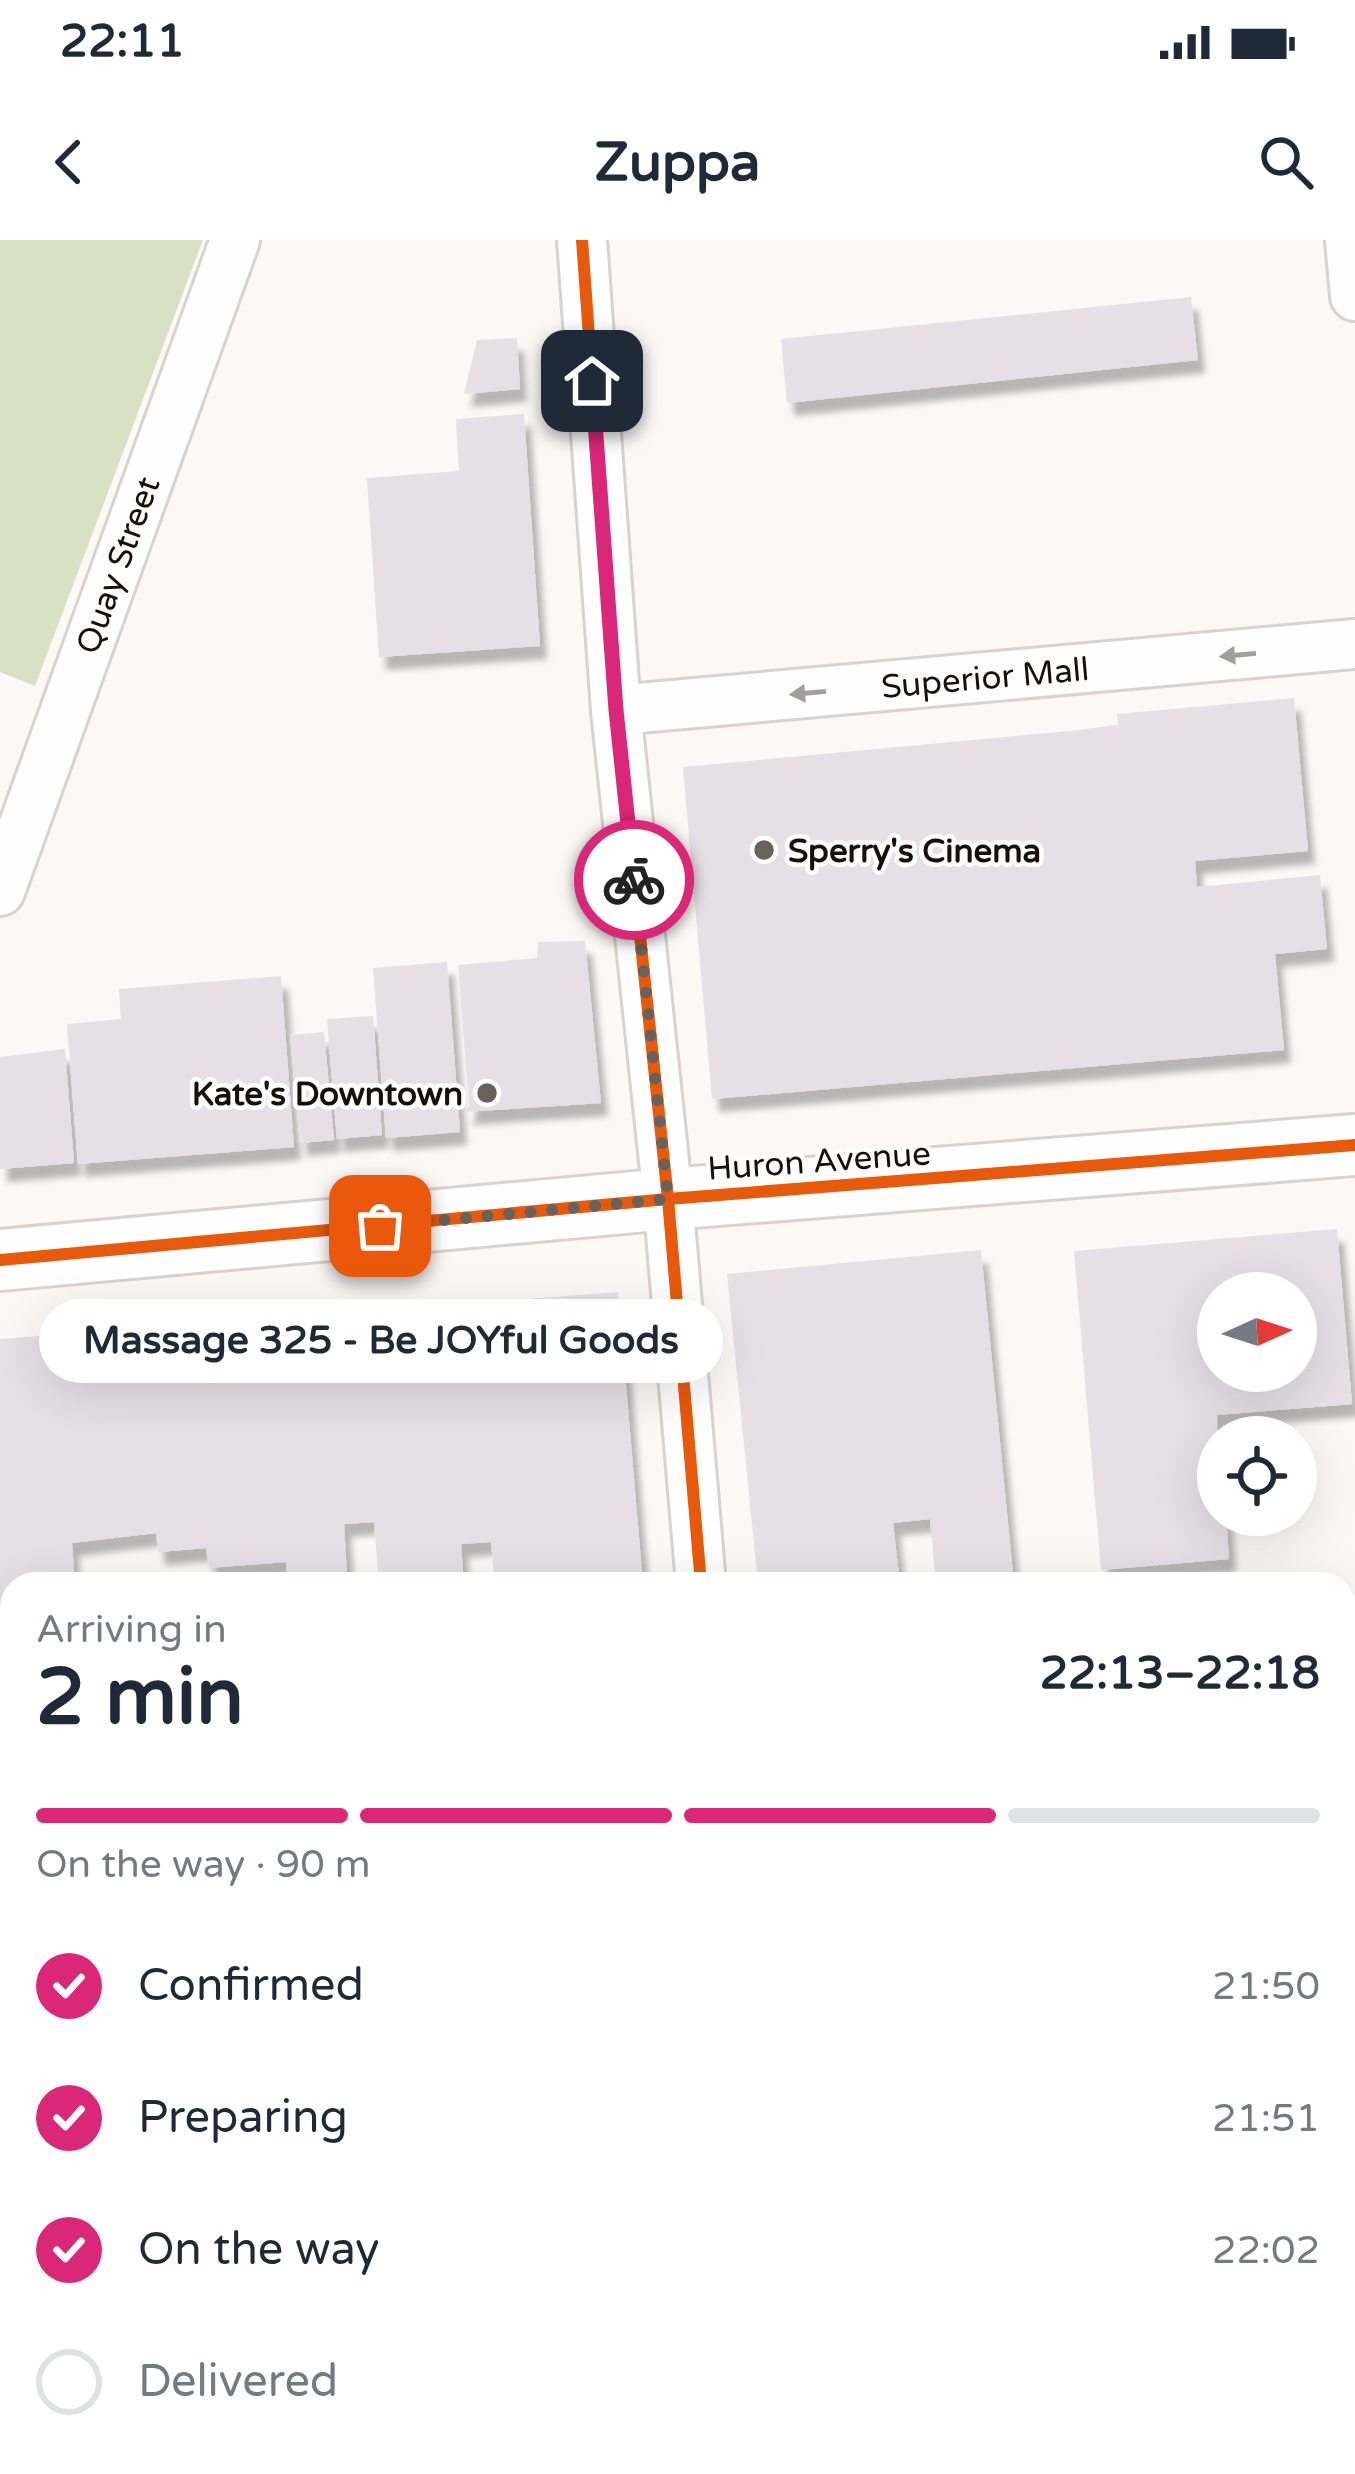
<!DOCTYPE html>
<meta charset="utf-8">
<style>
:root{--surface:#fff;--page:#f2f2f3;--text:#1f2937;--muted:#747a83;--line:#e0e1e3;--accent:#db2777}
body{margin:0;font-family:"Varela Round",sans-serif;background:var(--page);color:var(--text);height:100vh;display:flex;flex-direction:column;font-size:45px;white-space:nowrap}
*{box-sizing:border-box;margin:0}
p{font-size:39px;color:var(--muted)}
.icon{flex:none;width:66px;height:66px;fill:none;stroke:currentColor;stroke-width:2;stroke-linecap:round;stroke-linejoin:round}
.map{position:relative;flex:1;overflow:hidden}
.drawer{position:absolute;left:0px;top:1332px;width:1356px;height:903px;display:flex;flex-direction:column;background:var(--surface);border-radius:36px 36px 0 0;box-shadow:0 12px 48px #0002}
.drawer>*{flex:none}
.needle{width:78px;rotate:87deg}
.tools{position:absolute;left:1197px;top:1032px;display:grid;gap:24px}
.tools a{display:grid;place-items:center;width:120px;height:120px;border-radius:50%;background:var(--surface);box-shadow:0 12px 48px #0002;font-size:60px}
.pin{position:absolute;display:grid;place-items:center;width:102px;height:102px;color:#fff;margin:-51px;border-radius:24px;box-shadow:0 6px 18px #0006}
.courier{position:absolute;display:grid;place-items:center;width:120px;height:120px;margin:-60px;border:9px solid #db2777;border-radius:50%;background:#fff;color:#222;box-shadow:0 3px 15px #0007}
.bubble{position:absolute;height:84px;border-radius:42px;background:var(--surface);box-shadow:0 12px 48px #0002;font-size:39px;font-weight:700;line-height:84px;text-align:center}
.summary em{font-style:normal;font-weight:700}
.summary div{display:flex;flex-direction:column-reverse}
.summary{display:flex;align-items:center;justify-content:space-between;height:204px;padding:0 36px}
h1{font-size:78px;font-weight:700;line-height:90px}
.bar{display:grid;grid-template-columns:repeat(4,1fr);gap:18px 12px;align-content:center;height:144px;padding:0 36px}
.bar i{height:15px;border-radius:9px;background:var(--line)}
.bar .active{background:var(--accent)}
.bar p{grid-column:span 4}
ol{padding:0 36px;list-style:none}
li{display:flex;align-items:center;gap:36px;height:132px}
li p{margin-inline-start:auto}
li .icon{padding:12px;border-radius:50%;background:var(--accent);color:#fff;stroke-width:4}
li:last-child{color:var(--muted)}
li i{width:66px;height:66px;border:6px solid var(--line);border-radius:50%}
.status{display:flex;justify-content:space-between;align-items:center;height:84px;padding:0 60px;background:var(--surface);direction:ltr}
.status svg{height:33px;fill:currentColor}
header{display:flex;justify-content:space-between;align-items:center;height:156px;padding:0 36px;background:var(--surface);font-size:54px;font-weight:700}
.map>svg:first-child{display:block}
.green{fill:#d9e1c5}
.building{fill:#e6e0e6;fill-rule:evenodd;filter:url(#shadow)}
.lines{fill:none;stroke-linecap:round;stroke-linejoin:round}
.minor-casing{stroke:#d9d2cd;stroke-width:54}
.major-casing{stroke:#d9d2cd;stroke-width:66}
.minor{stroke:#fefefe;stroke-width:48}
.major{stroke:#fefefe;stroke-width:60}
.cycleway-casing{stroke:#fff;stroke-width:20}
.cycleway{stroke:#e8590c;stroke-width:12}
.oneway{fill:#a39e9c}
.done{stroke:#69615b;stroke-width:12;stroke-dasharray:0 21.6}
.route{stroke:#db2777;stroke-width:15}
.poi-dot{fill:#69615b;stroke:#fff;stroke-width:4.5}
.labels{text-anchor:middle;stroke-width:9;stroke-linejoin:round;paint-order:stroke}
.street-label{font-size:33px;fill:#1a0f08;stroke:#fff}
.poi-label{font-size:33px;font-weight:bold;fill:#1a0f08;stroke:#fff;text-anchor:start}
</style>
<div class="status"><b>22:11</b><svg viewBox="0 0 49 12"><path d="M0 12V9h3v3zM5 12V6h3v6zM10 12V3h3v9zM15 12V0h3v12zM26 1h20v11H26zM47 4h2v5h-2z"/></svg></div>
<header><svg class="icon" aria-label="back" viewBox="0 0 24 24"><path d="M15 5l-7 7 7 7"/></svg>Zuppa<svg class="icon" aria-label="search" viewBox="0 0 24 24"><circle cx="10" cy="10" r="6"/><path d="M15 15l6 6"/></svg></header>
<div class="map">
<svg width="1355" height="2234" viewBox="0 0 1355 2234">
<defs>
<filter id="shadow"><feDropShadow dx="7" dy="13" stdDeviation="3" flood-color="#0004"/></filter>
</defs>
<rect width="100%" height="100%" fill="#fbf8f6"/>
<!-- green -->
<polygon class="green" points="0,0 203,0 35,446 0,432"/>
<!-- building -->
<g class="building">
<polygon points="1191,57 1198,120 787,163 781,99"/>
<polygon points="517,98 520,149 464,154 477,100"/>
<polygon points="524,174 540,406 379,417 367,238 459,231 456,179"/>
<polygon points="1294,458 1308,611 1195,621 1197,647 1320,635 1327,709 1275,714 1284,810 712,859 683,527 1069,491 1118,485 1117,474"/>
<polygon points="585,701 601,863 464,872 469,866 458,725 537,718 538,702"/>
<polygon points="447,722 460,892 386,898 373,728"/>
<polygon points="281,736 294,907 78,924 67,784 121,779 119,749"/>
<polygon points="373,776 382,895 337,899 327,779"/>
<polygon points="324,792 334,900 300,903 290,795"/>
<polygon points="65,809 74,923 0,929 0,817"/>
<path d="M1337,989l15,175 -135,11 1,100h8l3,44 -128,11 -27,-319zM1218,1053h78v78h-78z"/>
<polygon points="981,1010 1014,1344 936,1344 930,1279 893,1283 900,1344 758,1344 727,1034"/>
<polygon points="618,1052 643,1344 495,1344 491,1302 461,1304 464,1344 379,1344 374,1282 344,1284 347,1336 287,1340 286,1322 209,1328 206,1308 158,1312 156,1293 72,1303 75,1344 12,1344 12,1453 0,1454 0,1099"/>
<polygon points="1355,1457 1355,1587 1344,1588 1344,1458"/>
<polygon points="1355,1712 1355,1800 1344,1801 1344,1713"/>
<polygon points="1344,2088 1349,2088 1355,2165 1355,2234 1138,2234 1137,2223 1344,2223"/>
<polygon points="17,2223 572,2223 573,2234 18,2234"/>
</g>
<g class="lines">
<!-- minor casing -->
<g class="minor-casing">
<g id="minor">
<polyline points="582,0 616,470 668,959 701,1344"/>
<polyline points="1350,0 1355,56"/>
<polyline points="616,470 1355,404"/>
<polyline points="0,651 235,0"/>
<polyline points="1344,1399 1355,1398"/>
<polyline points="0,1502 12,1502"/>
<polyline points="1344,1688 1355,1687"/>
<polyline points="1344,1861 1355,1860"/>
<polyline points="0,1959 12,1958"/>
<polyline points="777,2223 778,2234"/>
</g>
</g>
<!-- major casing -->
<g class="major-casing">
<polyline id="major" points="0,1020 668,959 1355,905"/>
</g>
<!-- minor -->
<use href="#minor" class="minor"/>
<!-- major -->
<use href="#major" class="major"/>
<!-- cycleway casing -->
<g class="cycleway-casing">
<g id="cycleway">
<polyline points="582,0 616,470 668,959 701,1344"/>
<polyline points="0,1020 668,959 1355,905"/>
</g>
</g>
<!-- cycleway -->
<use href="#cycleway" class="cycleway"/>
</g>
<!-- one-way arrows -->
<defs><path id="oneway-solid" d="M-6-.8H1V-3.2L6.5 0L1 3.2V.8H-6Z" transform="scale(3)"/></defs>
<g class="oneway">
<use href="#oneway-solid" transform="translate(1238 415) rotate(175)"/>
<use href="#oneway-solid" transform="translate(808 453) rotate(175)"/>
</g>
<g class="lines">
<!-- done -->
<polyline class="done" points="380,986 668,959 634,640"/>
<!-- route -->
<polyline class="route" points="592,141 616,470 634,640"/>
</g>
<!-- markers -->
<g class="poi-dot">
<circle cx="764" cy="610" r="12"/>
<circle cx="487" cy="853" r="12"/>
</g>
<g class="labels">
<!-- street labels -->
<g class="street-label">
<text transform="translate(117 325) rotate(-70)" y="12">Quay Street</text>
<text transform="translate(985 437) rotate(-5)" y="12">Superior Mall</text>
<text transform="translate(819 920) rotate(-4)" y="12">Huron Avenue</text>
</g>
<!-- poi labels -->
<g class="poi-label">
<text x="788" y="622">Sperry's Cinema</text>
<text x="463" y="865" text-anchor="end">Kate's Downtown</text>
</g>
</g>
</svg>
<div class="tools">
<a><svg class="needle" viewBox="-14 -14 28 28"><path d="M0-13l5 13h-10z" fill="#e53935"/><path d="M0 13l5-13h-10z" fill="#747a83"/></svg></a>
<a><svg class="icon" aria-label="locate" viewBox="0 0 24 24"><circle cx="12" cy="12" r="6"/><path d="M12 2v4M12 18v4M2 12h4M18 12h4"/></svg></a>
</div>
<div class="pin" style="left:380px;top:986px;background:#ea580c"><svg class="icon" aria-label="bag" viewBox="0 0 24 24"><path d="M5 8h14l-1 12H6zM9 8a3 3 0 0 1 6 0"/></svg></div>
<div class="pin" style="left:592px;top:141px;background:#1f2937"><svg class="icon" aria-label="home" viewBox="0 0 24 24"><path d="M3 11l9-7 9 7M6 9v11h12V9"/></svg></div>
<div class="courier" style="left:634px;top:640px"><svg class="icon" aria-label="bike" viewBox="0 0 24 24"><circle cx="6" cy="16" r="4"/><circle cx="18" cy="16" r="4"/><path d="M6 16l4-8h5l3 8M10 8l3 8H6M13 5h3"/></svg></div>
<div class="bubble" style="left:39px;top:1059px;width:684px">Massage 325 - Be JOYful Goods</div>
<section class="drawer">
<div class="summary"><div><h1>2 min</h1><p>Arriving in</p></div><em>22:13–22:18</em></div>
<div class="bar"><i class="active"></i><i class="active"></i><i class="active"></i><i></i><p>On the way · 90 m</p></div>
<ol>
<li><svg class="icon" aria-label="check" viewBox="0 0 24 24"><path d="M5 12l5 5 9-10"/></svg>Confirmed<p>21:50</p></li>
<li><svg class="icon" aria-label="check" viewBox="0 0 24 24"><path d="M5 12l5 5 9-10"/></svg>Preparing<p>21:51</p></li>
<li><svg class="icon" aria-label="check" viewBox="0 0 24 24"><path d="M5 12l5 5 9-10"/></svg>On the way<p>22:02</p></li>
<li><i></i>Delivered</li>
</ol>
</section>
</div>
